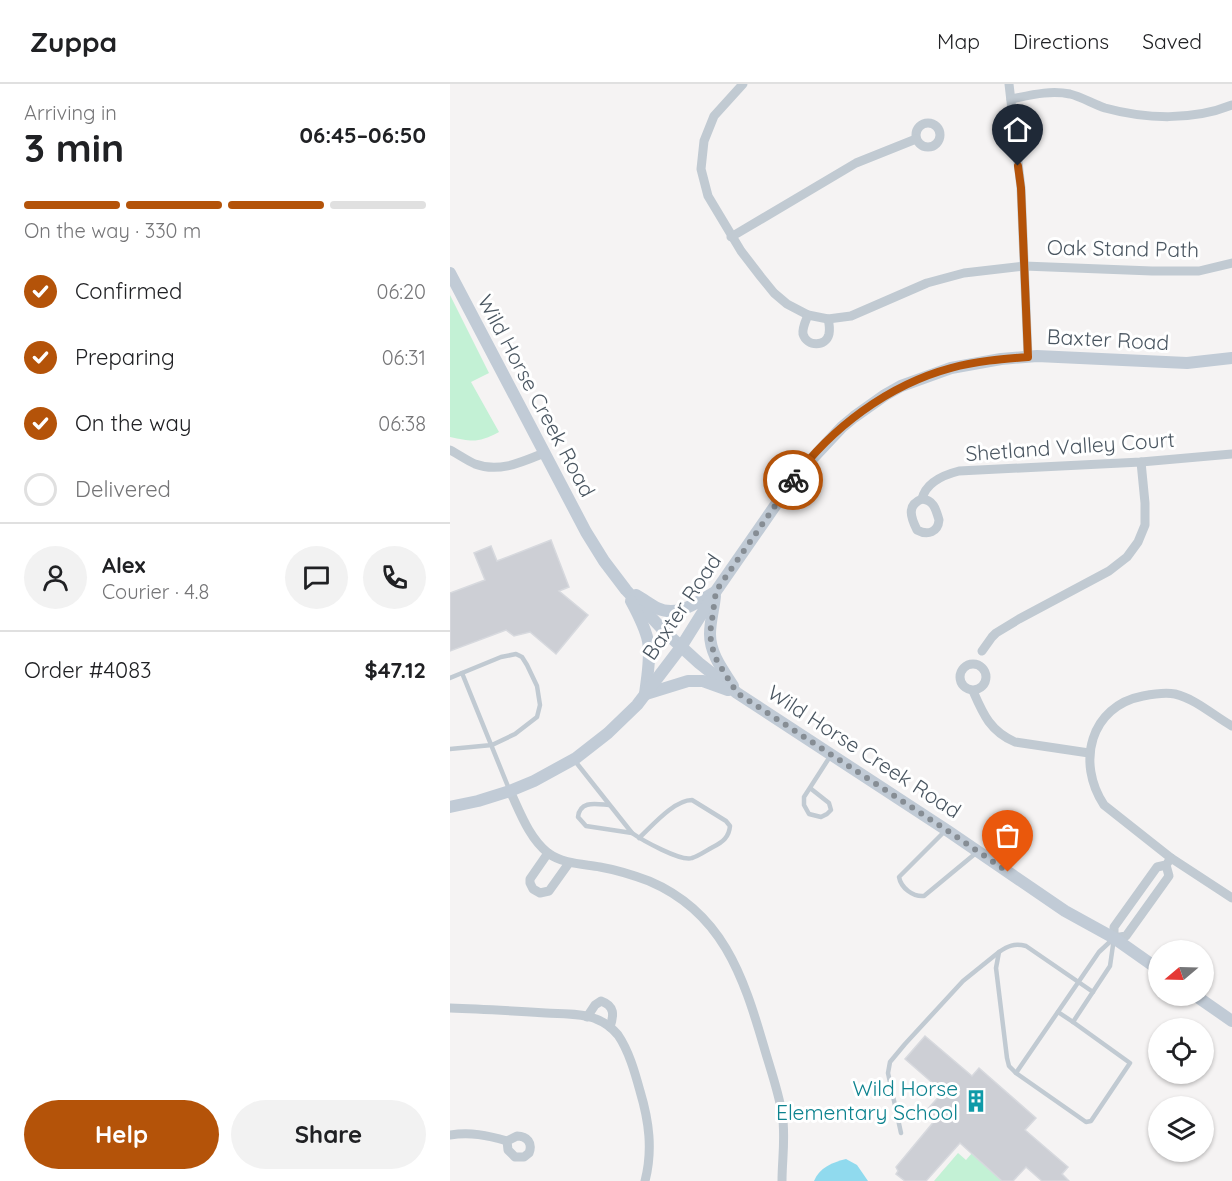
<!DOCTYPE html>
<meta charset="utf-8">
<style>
:root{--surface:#fff;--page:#f2f2f2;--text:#202124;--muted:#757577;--line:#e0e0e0;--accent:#b45309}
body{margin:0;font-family:Quicksand,sans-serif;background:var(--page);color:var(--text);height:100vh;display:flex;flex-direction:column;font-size:22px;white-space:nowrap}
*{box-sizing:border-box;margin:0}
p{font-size:20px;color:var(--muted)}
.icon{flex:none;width:33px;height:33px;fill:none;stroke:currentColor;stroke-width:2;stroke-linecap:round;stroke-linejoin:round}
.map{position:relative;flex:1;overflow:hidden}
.panel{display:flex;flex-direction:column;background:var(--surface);width:450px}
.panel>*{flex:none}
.needle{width:39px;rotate:251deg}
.fabs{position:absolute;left:698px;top:856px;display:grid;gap:12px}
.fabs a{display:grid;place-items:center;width:66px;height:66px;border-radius:50%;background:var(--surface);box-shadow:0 2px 4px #0004;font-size:30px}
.pin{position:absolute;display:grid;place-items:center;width:51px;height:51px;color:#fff;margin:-62px -26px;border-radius:50% 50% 50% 0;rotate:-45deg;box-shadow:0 0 6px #0007}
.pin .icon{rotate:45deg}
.courier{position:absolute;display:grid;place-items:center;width:60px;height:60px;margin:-30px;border:4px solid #b45309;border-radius:50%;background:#fff;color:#222;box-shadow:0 2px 8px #0007}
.head em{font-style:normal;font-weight:800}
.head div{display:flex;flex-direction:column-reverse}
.head{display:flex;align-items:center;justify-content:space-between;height:102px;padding:0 24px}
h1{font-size:39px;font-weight:800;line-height:45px}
.bar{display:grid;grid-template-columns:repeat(4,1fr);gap:9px 6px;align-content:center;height:72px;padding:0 24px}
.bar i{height:8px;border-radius:4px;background:var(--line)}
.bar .on{background:var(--accent)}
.bar p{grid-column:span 4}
.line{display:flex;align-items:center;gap:15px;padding:0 24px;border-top:2px solid var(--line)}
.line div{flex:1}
.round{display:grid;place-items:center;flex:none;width:63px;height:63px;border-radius:32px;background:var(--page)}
ol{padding:0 24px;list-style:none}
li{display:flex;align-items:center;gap:18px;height:66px}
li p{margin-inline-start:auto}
li .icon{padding:6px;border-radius:50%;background:var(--accent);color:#fff;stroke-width:4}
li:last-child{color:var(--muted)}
li i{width:33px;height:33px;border:3px solid var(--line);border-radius:50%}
.cta{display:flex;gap:12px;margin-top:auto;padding:12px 24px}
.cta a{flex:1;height:69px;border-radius:36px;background:var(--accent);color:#fff;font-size:24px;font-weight:800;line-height:69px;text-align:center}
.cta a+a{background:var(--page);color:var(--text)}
header{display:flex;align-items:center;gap:36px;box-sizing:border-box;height:84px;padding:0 30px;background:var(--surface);border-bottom:2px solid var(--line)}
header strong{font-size:28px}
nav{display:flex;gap:33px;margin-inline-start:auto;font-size:21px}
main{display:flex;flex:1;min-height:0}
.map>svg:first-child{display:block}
.green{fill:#c3f1d5}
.water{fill:#90daee}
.building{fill:#cdcfd5;stroke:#d7d9de;stroke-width:1.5}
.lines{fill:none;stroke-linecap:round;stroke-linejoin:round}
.service{stroke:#c1cad2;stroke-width:4.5}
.minor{stroke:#c1cad2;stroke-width:9}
.secondary{stroke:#c1cbd6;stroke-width:12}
.done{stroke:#868d94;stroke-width:6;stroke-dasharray:0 10.8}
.route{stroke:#b45309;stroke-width:8}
.labels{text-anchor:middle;stroke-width:6;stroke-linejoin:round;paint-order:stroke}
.street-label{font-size:21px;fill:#4a5661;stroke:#fff}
.culture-label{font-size:21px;fill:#0d838f;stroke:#fff;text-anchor:end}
</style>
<header>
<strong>Zuppa</strong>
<nav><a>Map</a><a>Directions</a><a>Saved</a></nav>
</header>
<main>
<section class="panel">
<div class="head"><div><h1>3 min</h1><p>Arriving in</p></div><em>06:45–06:50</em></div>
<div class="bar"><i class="on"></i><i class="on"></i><i class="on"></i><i></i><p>On the way · 330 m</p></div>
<ol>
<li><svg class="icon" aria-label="check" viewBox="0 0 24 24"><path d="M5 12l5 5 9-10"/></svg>Confirmed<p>06:20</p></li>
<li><svg class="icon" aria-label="check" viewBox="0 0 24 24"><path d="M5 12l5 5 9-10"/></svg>Preparing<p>06:31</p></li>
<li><svg class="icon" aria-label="check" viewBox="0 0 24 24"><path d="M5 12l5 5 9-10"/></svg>On the way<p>06:38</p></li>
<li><i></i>Delivered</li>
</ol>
<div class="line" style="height:108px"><a class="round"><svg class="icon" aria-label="person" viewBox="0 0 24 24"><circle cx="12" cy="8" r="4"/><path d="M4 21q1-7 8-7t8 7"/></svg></a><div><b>Alex</b><p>Courier · 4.8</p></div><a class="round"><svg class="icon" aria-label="chat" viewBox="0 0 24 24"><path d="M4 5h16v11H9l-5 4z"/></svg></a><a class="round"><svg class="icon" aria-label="phone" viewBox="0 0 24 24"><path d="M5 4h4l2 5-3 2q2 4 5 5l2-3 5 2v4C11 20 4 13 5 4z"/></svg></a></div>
<div class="line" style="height:78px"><div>Order #4083</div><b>$47.12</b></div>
<div class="cta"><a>Help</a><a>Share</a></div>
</section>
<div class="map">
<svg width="782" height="1097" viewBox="0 0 782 1097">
<rect width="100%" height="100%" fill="#f5f3f3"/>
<!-- green -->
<g class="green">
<path d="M0,211l39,78 -18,9 28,50c-21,11 -26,10 -49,5z"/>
<polygon points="508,1069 516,1076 522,1069 552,1097 484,1097"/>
</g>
<!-- water -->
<path class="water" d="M396,1075l11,6 11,16h-54c5,-13 19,-19 32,-22z"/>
<!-- building -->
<g class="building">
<polygon points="101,456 119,503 109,507 138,531 106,570 80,548 64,552 56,546 0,567 0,509 35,496 24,469 41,462 47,477"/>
<polygon points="475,952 522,992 529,984 586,1034 575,1046 618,1083 612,1090 619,1097 592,1097 576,1083 563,1097 552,1097 510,1059 476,1097 455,1097 446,1090 448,1087 446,1083 486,1035 476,1027 493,1008 455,975"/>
</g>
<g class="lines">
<!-- service -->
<g class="service">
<polyline points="0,594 12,589"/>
<polyline points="0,665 42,661 65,650 87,633 90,621 87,602 77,581 72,573 66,570 51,573 12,589 59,705"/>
<path d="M125,677l57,72c10,7 49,29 60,25 7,-2 15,-8 21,-11 10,-5 16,-10 17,-21l-4,-5 -34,-21c-18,0 -40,26 -53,38"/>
<polyline points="360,704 379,719 381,726 377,730 371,733 359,730 354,721 354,713 381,671"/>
<path d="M159,721c-13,-1 -29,-5 -31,12l8,9 46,7"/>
<path d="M494,748l-45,45c2,11 14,20 25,19l52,-43"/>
<polygon points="664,854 660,882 623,938 680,979 641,1037 636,1038 566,989 649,868"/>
<polyline points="608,928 623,938"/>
<path d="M566,989l-7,-7 -2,-8 -11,-90 3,-16c9,-6 15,-9 27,-6l67,46"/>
<polyline points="451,1049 438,989 440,978 455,960 513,897 549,868"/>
</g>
<!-- minor -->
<g class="minor">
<polyline points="293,0 264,32 254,57 251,85 258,112 291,167 311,193 324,209 337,220 358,231 378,235 401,232 477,199 514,189 574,182 702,187 749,187 782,179"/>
<polyline points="559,0 571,104 578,273"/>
<path d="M561,15c20,-4 39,-9 59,-5 12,3 23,10 35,14 40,11 88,13 127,-3"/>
<circle cx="478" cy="51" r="12"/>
<polyline points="281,153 406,79 466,55"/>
<path d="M358,231c-2,5 -6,13 -5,19 4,13 23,13 26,0 1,-5 0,-11 -1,-15"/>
<path d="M0,366c8,4 16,10 25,14 24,9 47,-2 69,-11"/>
<path d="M472,415c4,-17 21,-24 37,-28l182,-9 91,-8"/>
<path d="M472,415c12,1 14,11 17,21 -1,12 -11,16 -22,10 -6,-12 -11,-25 5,-31z"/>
<polyline points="532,567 542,553 546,549 569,535 659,487 677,473 688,458 695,441 695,419 691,378"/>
<circle cx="523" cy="593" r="13"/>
<path d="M523,607c10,23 17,40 42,51l74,11"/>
<path d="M782,642c-18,-10 -36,-27 -57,-32 -10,-2 -22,0 -32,2 -53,10 -67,67 -39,109l67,53 61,40"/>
<path d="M60,707c10,21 19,47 38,62 15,11 35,11 52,14 17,3 33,8 49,14 73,31 94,94 115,166 6,21 14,43 18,66 4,22 0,46 0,68"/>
<polyline points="98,769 80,795 80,799 83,805 90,809 99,807 119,779"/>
<polyline points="716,781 719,792 676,852 664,854 664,843 707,783 716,781 721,774"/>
<path d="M0,924c32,1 64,3 96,5 15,1 37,0 50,6 8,3 17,10 22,16 11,16 17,38 22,56 9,30 13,59 5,90"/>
<path d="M137,933l8,-12 6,-4c14,5 13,14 9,26"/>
<path d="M0,1051c20,-3 37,0 57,6"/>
<path d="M67,1052c10,0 16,7 12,17l-5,4h-9l-7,-7 -1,-9z"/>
</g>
<!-- secondary -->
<g class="secondary">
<polyline points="0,189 136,448 154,477 176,506 214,547 249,579 287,609 498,747 615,827 664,854 708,885"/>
<path d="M186,511c7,4 14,9 21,13 21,10 40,-6 58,-16"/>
<path d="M265,512c-1,12 -5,25 -5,38 0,20 13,36 23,52"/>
<path d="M181,517c7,13 14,26 17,40 3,17 -1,36 -3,53"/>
<polyline points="196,610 238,597 253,597 278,606"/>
<polyline points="0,723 28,717 60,707 84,697 126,674 158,649 187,621 231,563 266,507 345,393 392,343 404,333 435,311 451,302 501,284 551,275 587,272 737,279 782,274"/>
<polyline points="746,912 782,937"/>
</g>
</g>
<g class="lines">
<!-- done -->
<polyline class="done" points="343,396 266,507 260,550 262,563 267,577 287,609 498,747 558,788"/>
<!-- route -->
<path class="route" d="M343,396c38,-52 95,-95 158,-112 25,-7 51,-9 77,-11l-7,-169 -3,-22"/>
</g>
<!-- icons -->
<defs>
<g id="building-bare" transform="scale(1.8)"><path d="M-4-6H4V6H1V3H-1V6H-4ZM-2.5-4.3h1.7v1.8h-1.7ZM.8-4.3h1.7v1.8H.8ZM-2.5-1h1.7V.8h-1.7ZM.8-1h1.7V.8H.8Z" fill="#0f9aa8" stroke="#fff" stroke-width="2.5" paint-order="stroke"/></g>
</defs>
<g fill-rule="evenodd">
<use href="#building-bare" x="526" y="1017"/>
</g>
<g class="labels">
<!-- street labels -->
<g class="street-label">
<text transform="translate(673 165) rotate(1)" y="7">Oak Stand Path</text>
<text transform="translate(658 256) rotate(3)" y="7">Baxter Road</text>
<text transform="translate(86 312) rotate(62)" y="7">Wild Horse Creek Road</text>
<text transform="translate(620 363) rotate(-4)" y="7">Shetland Valley Court</text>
<text transform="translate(232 523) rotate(-56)" y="7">Baxter Road</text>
<text transform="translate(414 668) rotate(33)" y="7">Wild Horse Creek Road</text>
</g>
<!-- culture labels -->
<g class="culture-label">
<text x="508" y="1012">Wild Horse<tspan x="508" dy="24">Elementary School</tspan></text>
</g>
</g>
</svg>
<div class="fabs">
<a><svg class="needle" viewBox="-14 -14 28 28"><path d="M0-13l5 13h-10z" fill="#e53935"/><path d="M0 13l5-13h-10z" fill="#757577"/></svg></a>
<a><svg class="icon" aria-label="locate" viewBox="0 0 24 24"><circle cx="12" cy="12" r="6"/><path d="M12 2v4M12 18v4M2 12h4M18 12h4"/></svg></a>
<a><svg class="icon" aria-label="layers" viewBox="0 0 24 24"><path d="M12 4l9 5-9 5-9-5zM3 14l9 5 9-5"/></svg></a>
</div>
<div class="pin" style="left:558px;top:788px;background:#ea580c"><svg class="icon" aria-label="bag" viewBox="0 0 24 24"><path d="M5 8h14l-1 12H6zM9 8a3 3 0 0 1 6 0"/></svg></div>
<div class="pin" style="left:568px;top:82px;background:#1f2937"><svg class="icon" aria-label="home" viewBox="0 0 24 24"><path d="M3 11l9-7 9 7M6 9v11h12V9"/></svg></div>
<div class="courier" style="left:343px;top:396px"><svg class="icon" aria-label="bike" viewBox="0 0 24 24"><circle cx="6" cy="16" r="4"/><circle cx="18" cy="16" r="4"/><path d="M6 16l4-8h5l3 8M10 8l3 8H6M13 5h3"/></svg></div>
</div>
</main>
